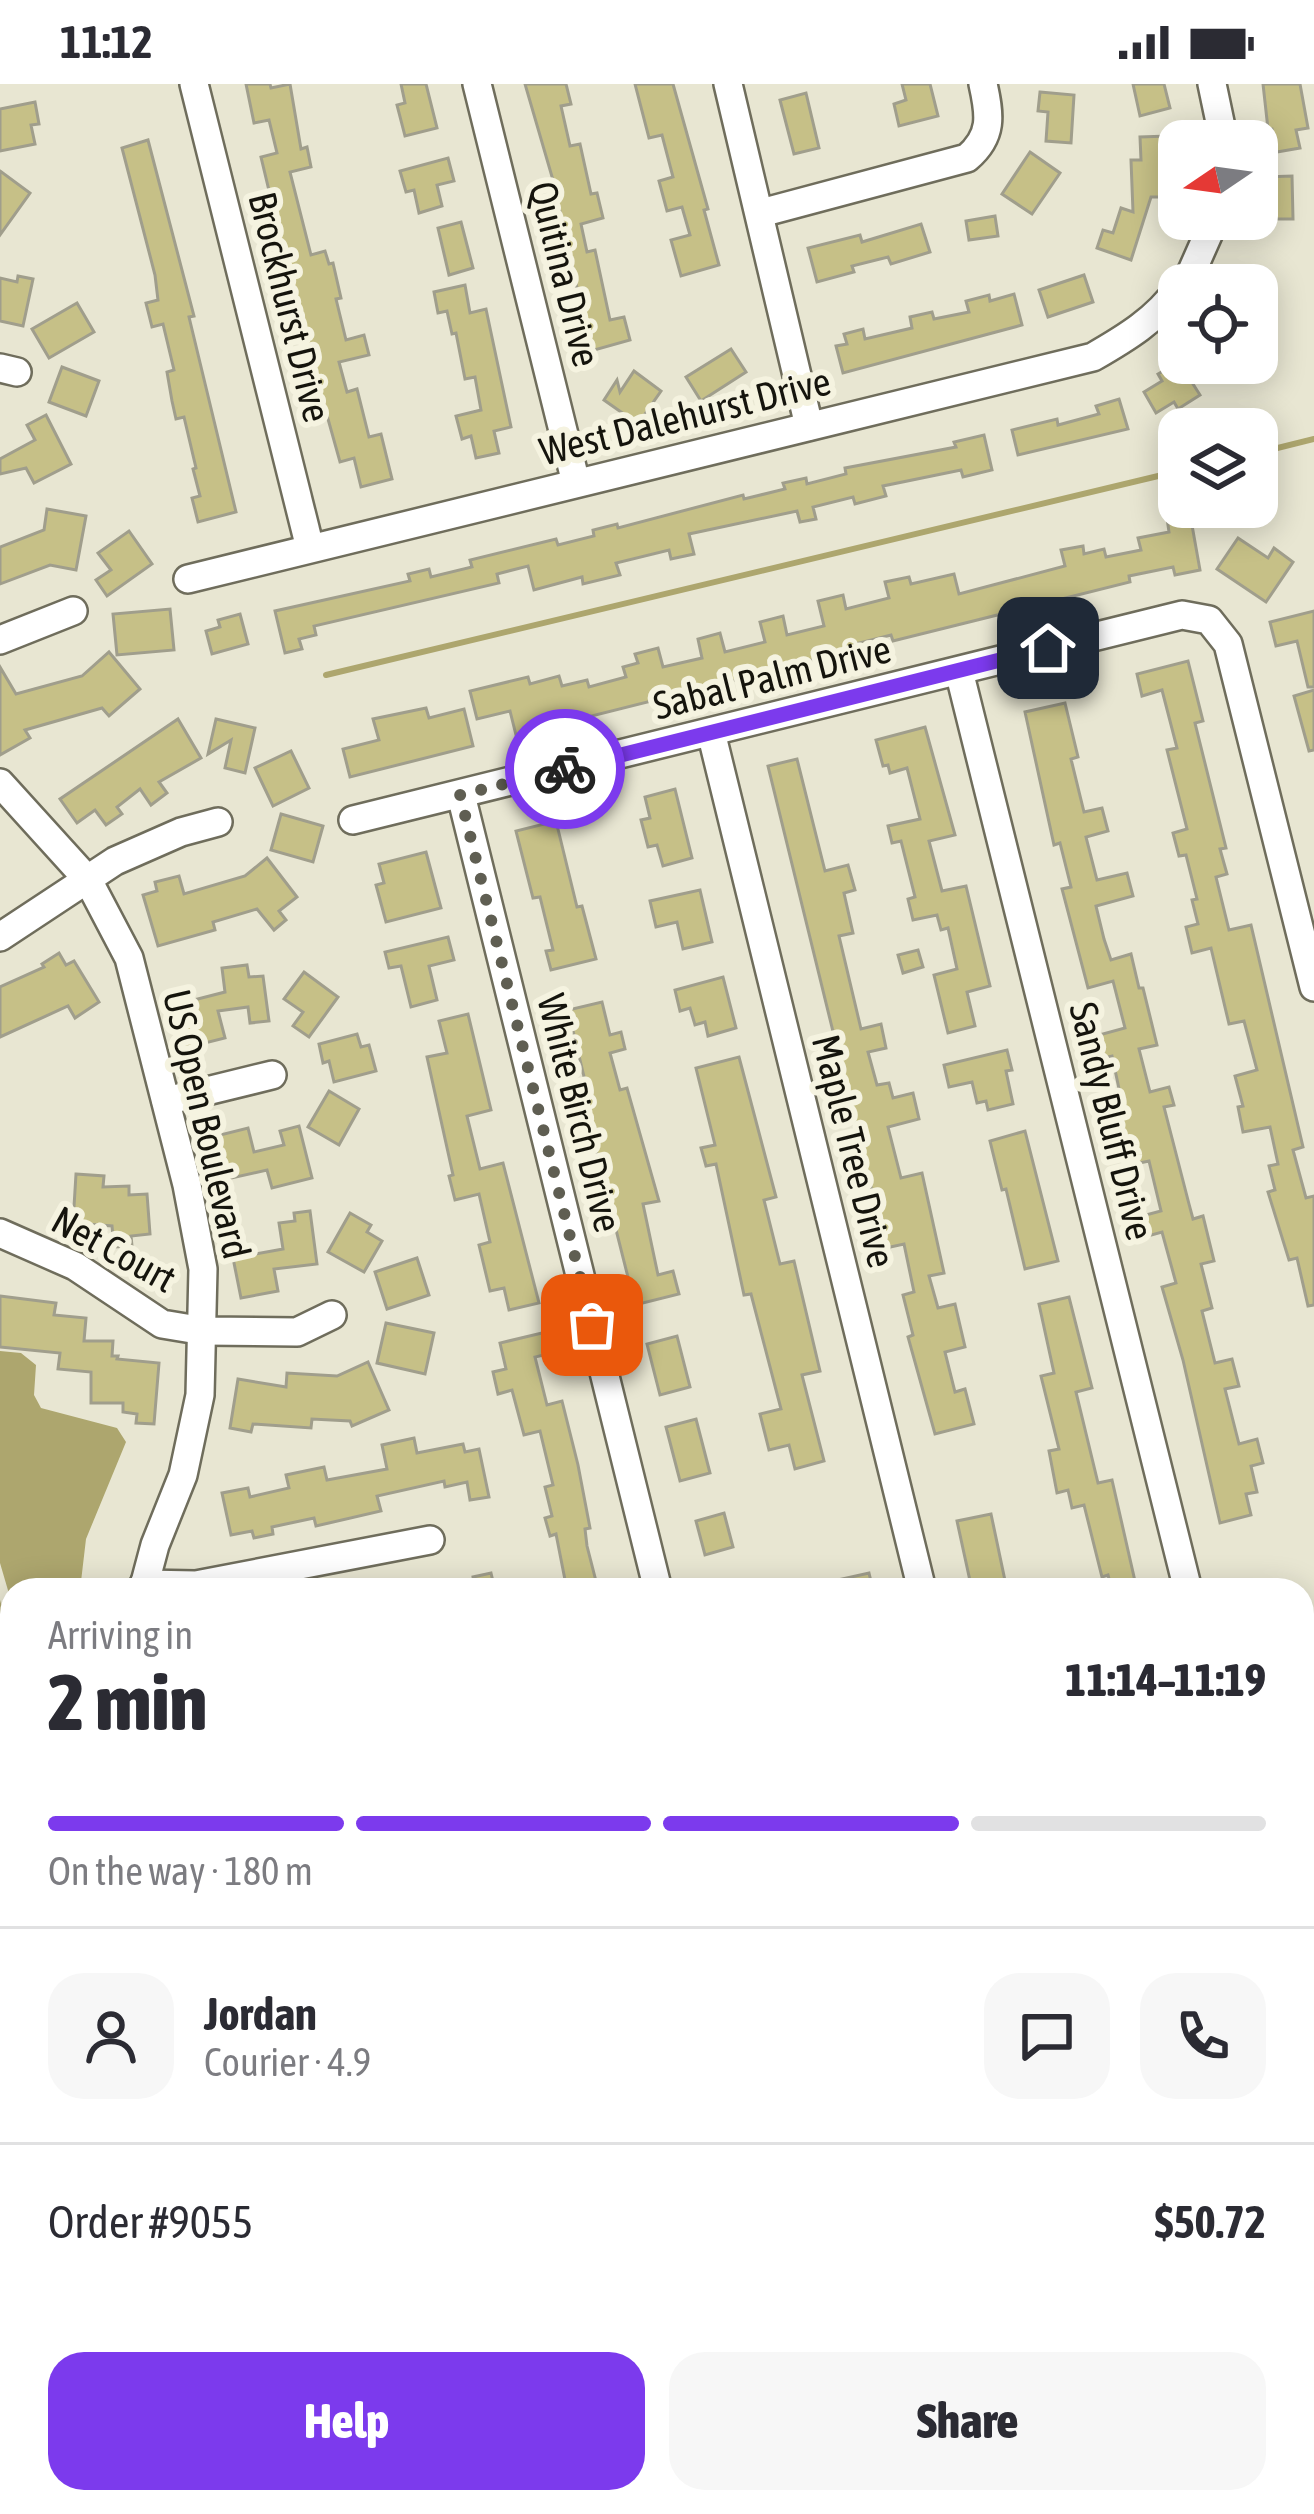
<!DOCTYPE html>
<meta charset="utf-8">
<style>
:root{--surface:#fff;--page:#f7f7f7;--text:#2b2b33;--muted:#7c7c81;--line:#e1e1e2;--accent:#7c3aed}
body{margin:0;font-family:"Asap Condensed",sans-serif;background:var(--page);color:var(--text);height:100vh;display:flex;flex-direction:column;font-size:45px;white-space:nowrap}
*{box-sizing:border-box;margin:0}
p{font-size:39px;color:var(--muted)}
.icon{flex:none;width:66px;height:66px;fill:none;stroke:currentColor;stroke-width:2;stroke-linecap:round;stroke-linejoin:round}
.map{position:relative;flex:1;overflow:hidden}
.details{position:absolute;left:0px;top:1494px;width:1314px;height:936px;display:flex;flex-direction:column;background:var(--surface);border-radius:36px 36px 0 0;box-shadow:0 6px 30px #0003}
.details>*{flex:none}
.needle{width:78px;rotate:257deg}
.controls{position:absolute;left:1158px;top:36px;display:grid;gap:24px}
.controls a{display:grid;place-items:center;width:120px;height:120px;border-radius:24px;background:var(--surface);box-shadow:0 6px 30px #0003;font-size:60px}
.pin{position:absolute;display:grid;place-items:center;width:102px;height:102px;color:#fff;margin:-51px;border-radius:24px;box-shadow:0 6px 18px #0006}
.courier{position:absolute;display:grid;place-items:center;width:120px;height:120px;margin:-60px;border:9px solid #7c3aed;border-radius:50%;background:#fff;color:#222;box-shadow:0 3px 15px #0007}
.headline em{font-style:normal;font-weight:800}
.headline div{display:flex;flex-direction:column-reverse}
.headline{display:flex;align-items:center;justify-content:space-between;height:204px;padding:0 48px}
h1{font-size:78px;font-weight:800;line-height:90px}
.bar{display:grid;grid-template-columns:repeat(4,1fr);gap:18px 12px;align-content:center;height:144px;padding:0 48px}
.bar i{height:15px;border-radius:9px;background:var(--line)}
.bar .current{background:var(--accent)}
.bar p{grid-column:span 4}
.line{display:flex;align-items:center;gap:30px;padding:0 48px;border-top:3px solid var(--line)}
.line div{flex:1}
.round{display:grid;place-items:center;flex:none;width:126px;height:126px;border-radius:36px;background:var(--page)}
.cta{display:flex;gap:24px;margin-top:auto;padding:24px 48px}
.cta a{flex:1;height:138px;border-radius:36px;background:var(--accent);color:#fff;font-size:48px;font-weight:800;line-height:138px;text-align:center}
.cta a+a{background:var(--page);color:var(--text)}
.status{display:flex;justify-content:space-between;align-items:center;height:84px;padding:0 60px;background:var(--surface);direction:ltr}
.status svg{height:33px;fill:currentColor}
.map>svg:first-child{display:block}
.green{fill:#d8d3a6}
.forest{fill:#aea770}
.water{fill:#ada66e}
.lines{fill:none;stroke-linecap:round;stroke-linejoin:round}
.stream{stroke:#ada66e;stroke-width:6}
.building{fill:#c6c087;stroke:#a09e8c;stroke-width:3}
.minor-casing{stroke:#6f6d5c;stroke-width:32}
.minor{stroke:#fff;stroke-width:27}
.done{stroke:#5f5e52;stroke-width:12;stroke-dasharray:0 21.6}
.route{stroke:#7c3aed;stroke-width:15}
.labels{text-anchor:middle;stroke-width:12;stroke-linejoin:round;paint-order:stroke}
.street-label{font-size:39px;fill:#15140d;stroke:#f5f3e0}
</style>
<div class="status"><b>11:12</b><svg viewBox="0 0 49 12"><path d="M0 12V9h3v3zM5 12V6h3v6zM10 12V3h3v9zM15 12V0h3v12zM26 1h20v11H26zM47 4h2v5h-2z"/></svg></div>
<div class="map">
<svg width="1314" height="2430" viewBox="0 0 1314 2430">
<rect width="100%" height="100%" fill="#e8e6d2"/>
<!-- green -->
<polygon class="green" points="12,2246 12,2366 0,2373 0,2248"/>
<!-- forest -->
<polygon class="forest" points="0,1516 12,1558 12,1663 0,1666"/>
<!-- water -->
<polygon class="water" points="0,1267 21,1269 36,1281 34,1311 41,1324 117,1344 126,1358 86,1455 80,1506 12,1506 12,1520 0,1479"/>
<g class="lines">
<!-- stream -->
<g class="stream">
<polyline points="1257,369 1314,355"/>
<polyline points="326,591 1179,387"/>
<polyline points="1302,1922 1314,1918"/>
<polyline points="0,2316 12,2312"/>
<polyline points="1204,2430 1205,2418"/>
</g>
</g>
<!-- building -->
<g class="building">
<polygon points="246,0 270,0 271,4 290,0 301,65 307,63 311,83 290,88 311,171 325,167 329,180 333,179 341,214 336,215 346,256 364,251 369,271 339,278 347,308 357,305 369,353 381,350 392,395 361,403 354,374 340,378 297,224 261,73 277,69 269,36 254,39"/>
<polygon points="401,0 426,0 437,44 405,52 397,21 405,19"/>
<polygon points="525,0 566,0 571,20 561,22 570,62 580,60 591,110 597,109 603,134 581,140 587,168 595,166 610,236 624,233 630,256 591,267 553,96"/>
<polygon points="635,0 673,0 708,125 704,126 719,181 681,192 671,156 690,151 682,123 667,127 659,97 673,93 662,51 649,54"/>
<polygon points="902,0 930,0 938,32 899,42 894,20 906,16"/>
<polygon points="1133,0 1164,0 1170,24 1140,32"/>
<polygon points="1263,0 1300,0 1308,44 1296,46 1300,64 1277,68 1272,45 1268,45"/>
<polygon points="1040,8 1074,11 1071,59 1046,57 1048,28 1038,27"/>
<polygon points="806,9 819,64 794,70 780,16"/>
<polygon points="35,18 39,40 31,41 35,60 0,67 0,25"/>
<polygon points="1168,52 1169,113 1151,113 1131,176 1097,164 1103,146 1113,149 1121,124 1133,128 1131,76 1141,76 1140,53"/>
<polygon points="148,56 194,232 189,233 236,428 198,438 192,414 200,412 193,385 196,384 184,333 176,335 172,317 167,288 174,286 163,240 152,243 146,219 158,216 155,191 122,64"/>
<polygon points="1030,68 1060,89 1032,130 1002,110"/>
<polygon points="448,74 454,97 437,101 442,122 419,129 414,106 406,108 400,87"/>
<polygon points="0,87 30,109 0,151"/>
<polygon points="1292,92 1293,135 1267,135 1266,93"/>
<polygon points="995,132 998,152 969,156 966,137"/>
<polygon points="461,138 473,184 449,191 438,144"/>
<polygon points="921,140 930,168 891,180 888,173 852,182 854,188 817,198 808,164 860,151 862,158"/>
<polygon points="1084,191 1093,218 1048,233 1039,206"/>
<polygon points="18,192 33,195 23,242 0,237 0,194 17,198"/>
<polygon points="465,201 470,229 486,225 511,343 494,347 499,369 476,374 471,352 462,355 456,332 481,326 475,293 465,295 456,249 452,250 447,227 438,229 434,208"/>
<polygon points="1014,210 1022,241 843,289 836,262 847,260 844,250 863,245 865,255 912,244 910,233 932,228 934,235 969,228 966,217 989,211 990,217"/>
<polygon points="77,219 94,248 49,274 32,245"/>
<polygon points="731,265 746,288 701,317 686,293"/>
<polygon points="1179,278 1200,311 1178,325 1174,318 1156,329 1144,308 1162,297 1158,290"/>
<polygon points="62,283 99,297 86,332 49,318"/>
<polygon points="634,287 661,307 638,340 604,316 617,296 620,308"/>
<polygon points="1119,315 1128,345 1018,371 1012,346 1057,335 1058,341 1099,330 1096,322"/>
<polygon points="46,331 71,380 34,399 26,384 0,390 0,375 35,356 27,341"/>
<polygon points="984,351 992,386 963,393 961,386 883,402 886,412 855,420 853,413 813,423 816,435 800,438 797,427 689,450 694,470 671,475 669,466 616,479 620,491 583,500 582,493 534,506 528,482 497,490 499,499 314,542 316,551 299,555 302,565 285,569 275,527 410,497 408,490 429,485 431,493 472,483 470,476 556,455 558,461 594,452 593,446 617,440 618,444 743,411 744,415 785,405 783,399 806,394 807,400 846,390 845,384 956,363 954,358"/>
<polygon points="1230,423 1251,423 1244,442 1226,436"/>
<polygon points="47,425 86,432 76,486 50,481 0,500 0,463 44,446"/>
<polygon points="1190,430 1200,486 1175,491 1173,483 1129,492 1130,498 893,557 891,551 855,560 856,563 795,581 516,651 510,627 477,635 470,607 528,593 530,600 559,592 562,602 587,596 589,603 626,593 623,583 638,579 635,570 658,564 663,583 702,574 698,555 720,549 725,568 765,558 760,538 783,532 787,551 824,542 818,517 843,511 846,525 889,514 885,498 909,493 911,500 954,490 959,510 1065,482 1061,466 1083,462 1084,470 1104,465 1106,473 1141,466 1138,454 1169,448 1167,434"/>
<polygon points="129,447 152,480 107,512 96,496 111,486 98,469"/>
<polygon points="1238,454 1268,474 1274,464 1293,478 1266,518 1217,485"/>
<polygon points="170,525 174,566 117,571 113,530"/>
<polygon points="1314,527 1314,603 1308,603 1297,557 1276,562 1270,538"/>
<polygon points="240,530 248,560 212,570 206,547 220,543 218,536"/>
<polygon points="109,568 140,605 109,632 102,624 25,646 30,654 0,671 0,583 16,610 82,592"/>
<polygon points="1188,577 1203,637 1195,639 1226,764 1220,765 1227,790 1216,793 1229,846 1251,841 1303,1063 1293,1066 1306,1114 1314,1112 1314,1221 1308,1222 1297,1174 1289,1176 1268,1108 1275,1106 1269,1082 1278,1080 1270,1043 1243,1048 1238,1023 1243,1022 1235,992 1257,986 1244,937 1229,940 1211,864 1192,869 1186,843 1198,840 1192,816 1197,815 1186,771 1179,772 1173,749 1187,745 1167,666 1177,664 1162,606 1142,612 1137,590"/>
<polygon points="1314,606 1314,666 1309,667 1294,612"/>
<polygon points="1065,619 1078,673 1071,675 1084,728 1102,724 1108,747 1086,753 1097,796 1127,789 1133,812 1096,822 1104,855 1111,876 1131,870 1139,904 1143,904 1157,961 1139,965 1150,1008 1169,1003 1174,1021 1164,1023 1189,1120 1193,1135 1203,1132 1214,1177 1201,1180 1212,1224 1202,1227 1215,1279 1232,1275 1239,1302 1225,1305 1239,1360 1257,1355 1263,1379 1251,1382 1257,1408 1246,1410 1251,1431 1220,1439 1183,1276 1162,1203 1176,1199 1162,1148 1148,1152 1142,1132 1161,1127 1149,1077 1130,1081 1115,1016 1121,1014 1112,972 1104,974 1099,951 1125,944 1113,897 1088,904 1062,805 1071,803 1060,759 1054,761 1025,628"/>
<polygon points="426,624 429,634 464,625 473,662 350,693 343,665 379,656 373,635"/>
<polygon points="178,635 201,674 159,698 167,709 151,721 140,705 117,723 122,730 106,741 95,726 77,739 60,715"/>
<polygon points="216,635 255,644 245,689 225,684 231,656 208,670"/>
<polygon points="925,643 955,751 929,757 942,807 966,802 990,902 967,908 975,942 948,949 934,891 957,885 948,844 941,846 937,831 913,836 908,815 915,813 901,757 892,759 888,742 920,735 907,684 890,689 888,681 883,682 876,656"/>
<polygon points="291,667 309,704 273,722 255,684"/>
<polygon points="797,675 825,787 848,781 855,806 844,809 853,849 839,852 861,945 881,940 886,964 868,968 877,1001 889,999 893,1014 913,1009 919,1035 888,1043 901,1094 922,1089 944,1189 929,1192 938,1224 955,1220 965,1263 945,1268 955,1308 965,1305 974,1340 935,1350 908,1253 913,1251 903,1211 914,1208 904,1160 886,1164 768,682"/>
<polygon points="675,705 692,774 663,782 657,761 648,763 641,736 650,734 645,713"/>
<polygon points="281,730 323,742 313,778 271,766"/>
<polygon points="556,737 577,823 582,822 596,875 551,886 546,867 553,866 540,813 533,814 516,747"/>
<polygon points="426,768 441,824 386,838 376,801 384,799 379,780"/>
<polygon points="267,774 297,813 279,827 286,836 274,846 257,825 213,838 215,846 158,862 143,811 157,807 155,798 179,792 184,810 245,792"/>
<polygon points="700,806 712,858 683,865 677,838 656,843 650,817"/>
<polygon points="448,853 454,876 429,882 437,916 411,923 401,882 389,884 385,868"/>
<polygon points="918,866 923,883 903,889 898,871"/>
<polygon points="59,869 66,881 74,877 99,918 75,934 68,922 0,953 0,903 44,883 42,880"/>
<polygon points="247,881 249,893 263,892 269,937 250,939 248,923 218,927 225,954 185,964 174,921 225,908 222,884"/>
<polygon points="304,888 338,913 309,953 293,942 303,928 284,915"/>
<polygon points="723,893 736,944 708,952 705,938 695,941 690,924 680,927 675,906"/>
<polygon points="602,918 610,951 621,948 625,965 610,969 620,1006 627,1004 659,1117 643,1120 658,1191 673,1187 679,1210 635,1221 580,1003 586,1001 568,926"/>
<polygon points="468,930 491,1026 467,1032 480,1085 503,1079 539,1219 509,1226 504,1204 490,1207 479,1161 490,1158 479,1110 455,1116 449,1092 453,1091 427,973 447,969 439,937"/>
<polygon points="357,950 361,963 369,961 376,987 334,998 329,977 323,979 319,960"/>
<polygon points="1007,966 1012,986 1006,987 1013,1020 988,1026 986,1017 977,1019 972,998 949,1003 944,981"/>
<polygon points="739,973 776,1113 764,1116 780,1180 794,1177 820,1287 802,1291 824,1377 795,1385 789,1361 769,1366 760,1330 781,1325 751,1210 744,1211 716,1080 706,1082 701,1064 715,1061 696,984"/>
<polygon points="329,1007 359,1025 339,1061 308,1043"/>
<polygon points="299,1042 312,1094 272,1104 267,1086 218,1097 208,1054 248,1044 254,1068 284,1061 280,1047"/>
<polygon points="1025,1047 1058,1177 1025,1185 1006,1105 1002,1106 990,1057"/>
<polygon points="76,1090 104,1092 103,1103 129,1102 129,1111 147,1110 150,1150 131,1152 132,1162 114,1163 112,1142 73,1139"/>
<polygon points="310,1127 317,1180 274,1185 278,1207 241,1214 233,1174 283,1165 279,1139 295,1137 294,1129"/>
<polygon points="350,1129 371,1141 367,1148 382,1157 364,1188 328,1168"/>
<polygon points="417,1174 429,1211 387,1225 375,1188"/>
<polygon points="0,1212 56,1219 54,1231 86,1234 84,1257 113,1257 112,1272 118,1272 117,1275 159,1279 154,1340 136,1339 137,1330 123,1328 123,1319 91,1319 91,1288 58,1285 60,1269 0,1263"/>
<polygon points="1069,1213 1092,1304 1076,1308 1098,1399 1112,1396 1137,1506 1112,1506 1108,1491 1102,1493 1084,1421 1072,1424 1068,1406 1057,1409 1049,1367 1059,1365 1041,1292 1054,1289 1039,1220"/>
<polygon points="386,1239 434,1249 425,1290 377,1279"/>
<polygon points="546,1248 552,1269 535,1273 547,1321 562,1317 578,1381 590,1444 585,1445 587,1462 597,1501 592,1502 592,1506 567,1506 556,1450 550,1452 545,1434 552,1432 545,1403 553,1401 540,1347 524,1351 512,1306 498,1310 493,1288 506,1285 500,1259"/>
<polygon points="677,1252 690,1303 660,1311 647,1260"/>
<polygon points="368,1278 389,1326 352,1342 350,1337 312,1335 311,1344 253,1340 251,1348 230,1344 238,1295 286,1303 287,1289 337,1292"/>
<polygon points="696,1335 710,1389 680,1397 666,1343"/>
<polygon points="414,1354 417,1369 463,1360 465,1368 479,1365 489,1413 470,1416 467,1398 445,1403 444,1397 377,1412 381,1427 316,1442 314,1434 272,1443 273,1450 254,1454 252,1447 231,1451 222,1409 248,1404 250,1413 289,1404 286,1391 324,1383 327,1396 387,1385 382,1361"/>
<polygon points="724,1429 733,1463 705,1471 696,1437"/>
<polygon points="991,1430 1007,1506 972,1506 957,1437"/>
<polygon points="491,1489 495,1506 475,1506 473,1493"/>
<polygon points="869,1489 873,1506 821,1506 820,1500"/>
</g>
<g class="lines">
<!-- minor casing -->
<g class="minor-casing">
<g id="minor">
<polyline points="194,0 310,464"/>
<polyline points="477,0 576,399"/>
<polyline points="728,0 809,342"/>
<polyline points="1212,0 1224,57"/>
<path d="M761,129l206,-55c26,-22 23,-43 16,-74"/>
<polyline points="1182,201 1192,187 1215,135"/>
<polyline points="0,284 17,288"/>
<path d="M188,495l905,-222c33,-19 63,-37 86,-69"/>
<polyline points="0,556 73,527"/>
<polyline points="959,587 1188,1506"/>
<polyline points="711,648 922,1506"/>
<polyline points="0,699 88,796 129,874 187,1101 203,1185 200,1311 183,1391 155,1461 143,1506"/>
<polyline points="461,711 658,1506"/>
<polyline points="353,736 1182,531 1209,536 1228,560 1314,903"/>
<polyline points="0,853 115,777 181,748 218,738"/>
<polyline points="166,1017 272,991"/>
<polyline points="0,1149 75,1182 162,1240 204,1247 297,1248 332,1231"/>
<polyline points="144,1500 196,1501 430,1456"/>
<polyline points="1302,1638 1314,1637"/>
<polyline points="0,1694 12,1691"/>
<polyline points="0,2134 12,2134"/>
<polyline points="1302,2209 1314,2210"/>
<polyline points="407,2418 408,2430"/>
<polyline points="688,2418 689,2430"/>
<polyline points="1034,2430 1036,2418"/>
</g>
</g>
<!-- minor -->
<use href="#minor" class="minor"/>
</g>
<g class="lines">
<!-- done -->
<polyline class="done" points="565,685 460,711 592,1241"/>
<!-- route -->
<polyline class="route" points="565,685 1048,564"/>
</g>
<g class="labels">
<!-- street labels -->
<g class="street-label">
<text transform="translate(565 190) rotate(76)" y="14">Quitina Drive</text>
<text transform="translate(290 223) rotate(76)" y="14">Brockhurst Drive</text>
<text transform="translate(685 332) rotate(-14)" y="14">West Dalehurst Drive</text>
<text transform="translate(772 593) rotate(-14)" y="14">Sabal Palm Drive</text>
<text transform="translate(580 1029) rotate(76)" y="14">White Birch Drive</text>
<text transform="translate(1112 1037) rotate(76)" y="14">Sandy Bluff Drive</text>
<text transform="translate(207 1040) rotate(77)" y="14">US Open Boulevard</text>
<text transform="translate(854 1067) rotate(76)" y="14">Maple Tree Drive</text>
<text transform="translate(114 1165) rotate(29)" y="14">Net Court</text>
</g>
</g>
</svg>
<div class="controls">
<a><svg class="needle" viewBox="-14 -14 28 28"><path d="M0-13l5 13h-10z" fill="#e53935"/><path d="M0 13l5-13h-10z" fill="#7c7c81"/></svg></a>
<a><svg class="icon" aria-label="locate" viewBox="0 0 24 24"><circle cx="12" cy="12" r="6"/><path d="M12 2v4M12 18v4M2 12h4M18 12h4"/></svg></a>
<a><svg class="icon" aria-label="layers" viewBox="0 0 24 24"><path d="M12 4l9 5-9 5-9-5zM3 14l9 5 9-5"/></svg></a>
</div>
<div class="pin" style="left:592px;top:1241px;background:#ea580c"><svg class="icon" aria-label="bag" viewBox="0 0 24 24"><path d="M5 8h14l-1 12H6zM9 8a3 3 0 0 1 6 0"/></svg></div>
<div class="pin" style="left:1048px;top:564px;background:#1f2937"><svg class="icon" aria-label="home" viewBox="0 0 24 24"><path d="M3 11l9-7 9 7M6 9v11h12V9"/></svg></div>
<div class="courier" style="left:565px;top:685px"><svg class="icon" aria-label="bike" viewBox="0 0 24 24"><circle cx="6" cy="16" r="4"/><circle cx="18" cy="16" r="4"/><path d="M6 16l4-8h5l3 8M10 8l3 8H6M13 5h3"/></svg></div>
<section class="details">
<div class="headline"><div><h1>2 min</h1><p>Arriving in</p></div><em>11:14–11:19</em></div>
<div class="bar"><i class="current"></i><i class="current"></i><i class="current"></i><i></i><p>On the way · 180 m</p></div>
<div class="line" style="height:216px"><a class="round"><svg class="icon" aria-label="person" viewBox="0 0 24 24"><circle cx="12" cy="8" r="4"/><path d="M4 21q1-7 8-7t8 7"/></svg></a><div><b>Jordan</b><p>Courier · 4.9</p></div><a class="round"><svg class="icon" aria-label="chat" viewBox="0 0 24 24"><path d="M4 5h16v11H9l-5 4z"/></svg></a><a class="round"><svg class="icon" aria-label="phone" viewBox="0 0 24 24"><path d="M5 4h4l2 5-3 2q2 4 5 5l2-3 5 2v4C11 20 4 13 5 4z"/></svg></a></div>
<div class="line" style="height:156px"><div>Order #9055</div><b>$50.72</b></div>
<div class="cta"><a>Help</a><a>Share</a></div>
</section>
</div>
